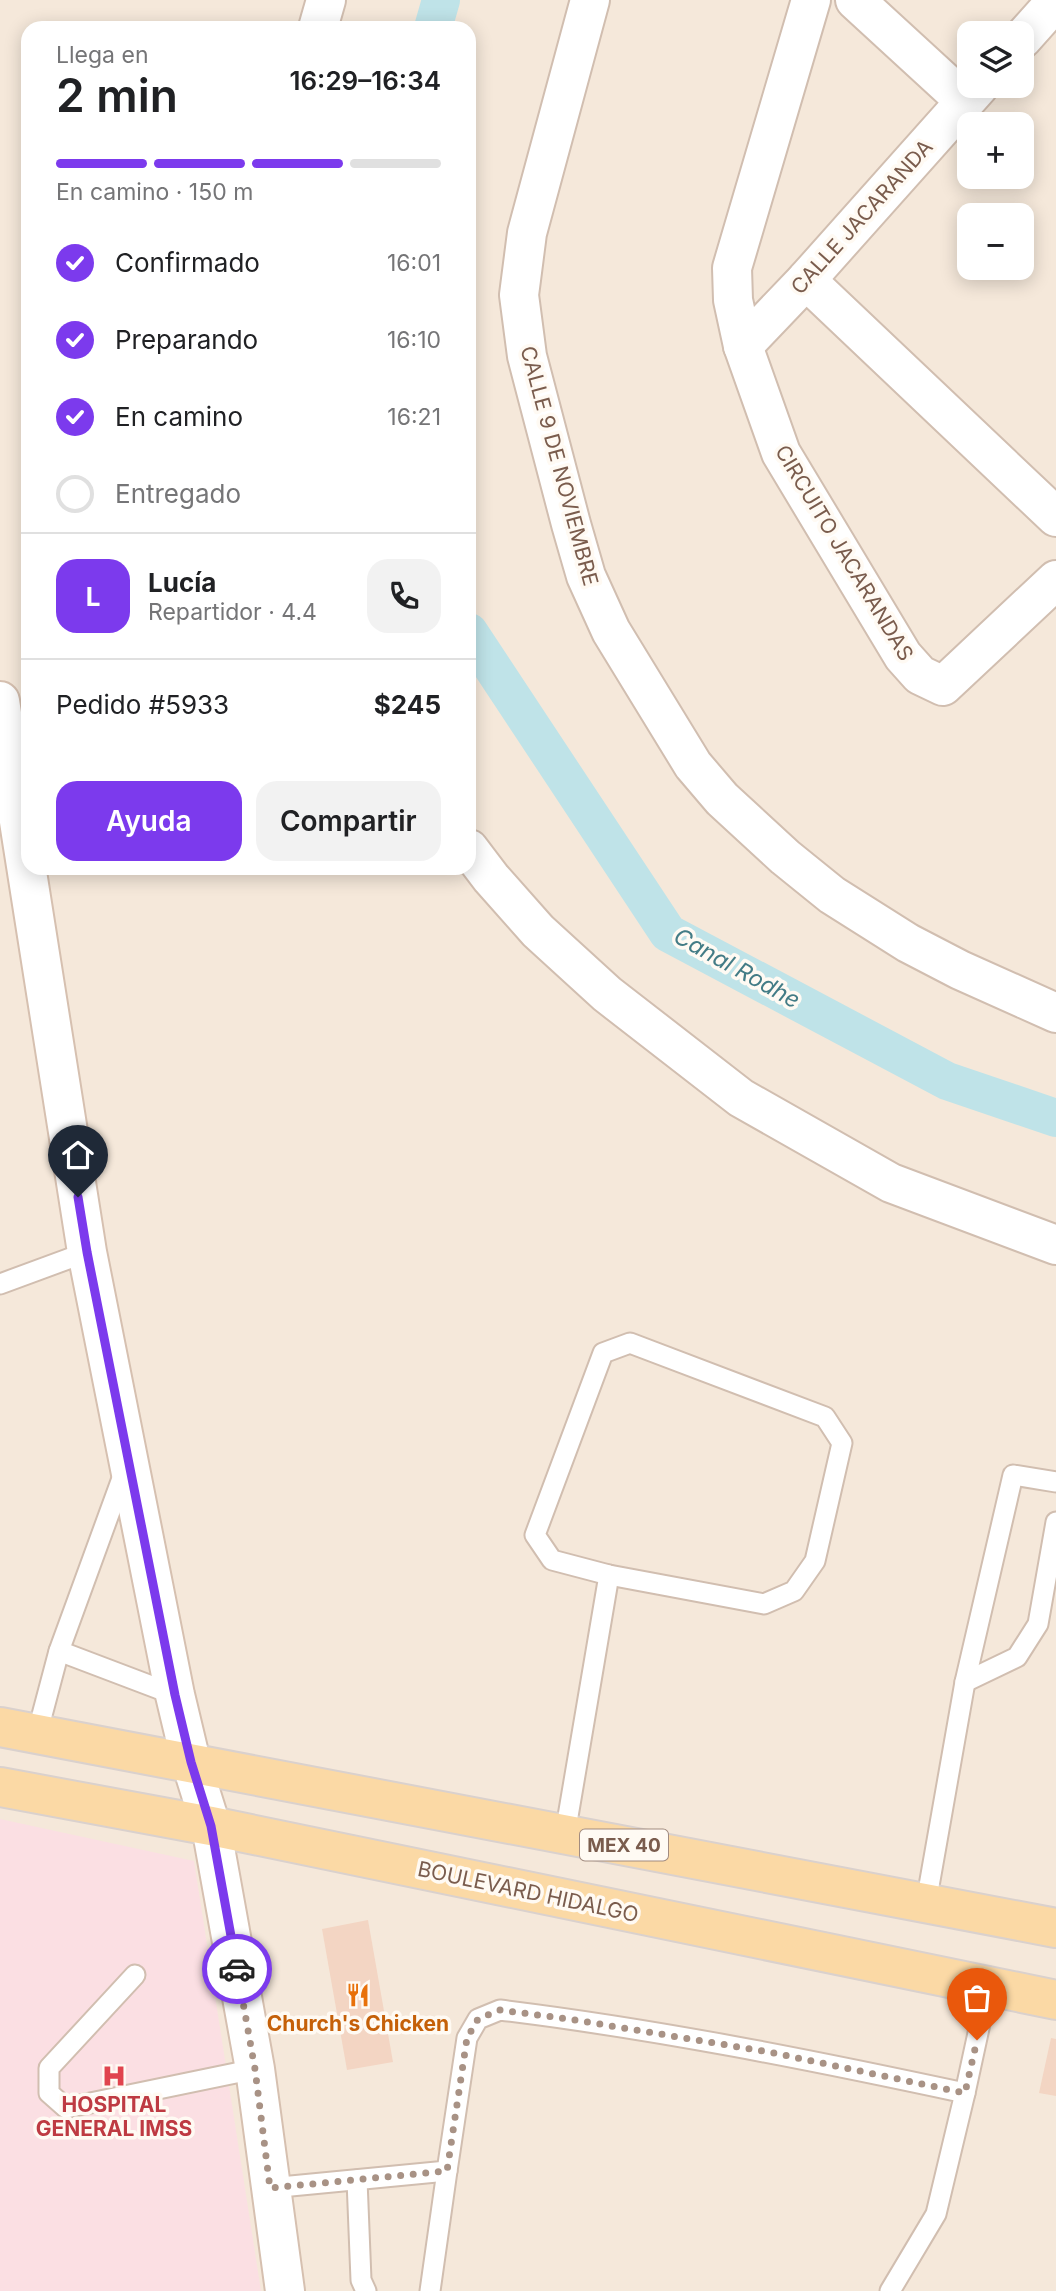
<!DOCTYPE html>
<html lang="es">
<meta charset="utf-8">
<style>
:root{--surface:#fff;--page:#f2f2f2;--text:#202124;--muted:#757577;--line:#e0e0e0;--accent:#7c3aed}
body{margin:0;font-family:Inter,sans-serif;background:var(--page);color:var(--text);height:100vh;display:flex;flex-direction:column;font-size:26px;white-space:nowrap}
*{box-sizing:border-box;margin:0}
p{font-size:23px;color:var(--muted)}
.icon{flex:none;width:38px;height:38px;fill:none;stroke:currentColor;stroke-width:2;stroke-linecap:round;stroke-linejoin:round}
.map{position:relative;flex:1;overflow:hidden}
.sheet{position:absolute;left:21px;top:21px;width:455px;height:854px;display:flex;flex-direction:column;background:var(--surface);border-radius:21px;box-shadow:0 4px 18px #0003}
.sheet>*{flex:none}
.tools{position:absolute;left:957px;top:21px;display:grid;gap:14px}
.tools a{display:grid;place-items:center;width:77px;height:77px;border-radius:14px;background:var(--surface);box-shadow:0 4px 18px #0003;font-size:35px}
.pin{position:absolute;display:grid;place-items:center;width:60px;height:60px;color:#fff;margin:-72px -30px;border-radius:50% 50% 50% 0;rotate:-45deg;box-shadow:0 0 7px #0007}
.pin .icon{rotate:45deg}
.courier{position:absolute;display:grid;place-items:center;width:70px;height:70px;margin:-35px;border:5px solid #7c3aed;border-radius:50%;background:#fff;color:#222;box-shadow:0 2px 9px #0007}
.head em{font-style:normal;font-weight:600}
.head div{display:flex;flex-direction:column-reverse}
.head{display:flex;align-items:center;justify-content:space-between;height:119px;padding:0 35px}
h1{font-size:46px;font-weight:600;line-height:52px}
.bar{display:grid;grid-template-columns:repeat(4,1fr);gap:10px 7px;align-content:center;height:84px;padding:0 35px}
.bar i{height:9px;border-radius:5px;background:var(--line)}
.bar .current{background:var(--accent)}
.bar p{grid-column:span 4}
.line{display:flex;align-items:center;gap:18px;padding:0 35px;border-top:2px solid var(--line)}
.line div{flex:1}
.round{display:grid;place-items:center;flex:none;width:74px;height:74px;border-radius:21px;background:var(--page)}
ol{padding:0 35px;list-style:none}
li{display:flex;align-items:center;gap:21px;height:77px}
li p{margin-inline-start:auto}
li .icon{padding:7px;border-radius:50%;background:var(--accent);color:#fff;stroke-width:4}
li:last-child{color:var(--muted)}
li i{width:38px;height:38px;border:4px solid var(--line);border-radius:50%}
.cta{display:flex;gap:14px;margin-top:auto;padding:14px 35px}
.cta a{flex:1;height:80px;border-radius:21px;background:var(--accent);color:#fff;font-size:28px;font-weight:600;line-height:80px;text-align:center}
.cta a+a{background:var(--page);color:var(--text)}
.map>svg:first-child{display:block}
.residential{fill:#f5e8da;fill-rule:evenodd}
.medical{fill:#fbdfe3}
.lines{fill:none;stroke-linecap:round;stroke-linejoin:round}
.canal{stroke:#bfe3e8;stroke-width:38}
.building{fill:#f3d5c3}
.service-casing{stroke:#d1beb0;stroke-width:23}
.minor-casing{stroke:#d1beb0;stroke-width:42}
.secondary-casing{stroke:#d6c0b0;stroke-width:42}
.primary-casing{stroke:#dad1cd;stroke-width:42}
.service{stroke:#fff;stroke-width:19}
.minor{stroke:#fff;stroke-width:38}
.secondary{stroke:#fff;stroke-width:38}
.primary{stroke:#fbd9a5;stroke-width:38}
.done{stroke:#a89285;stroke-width:7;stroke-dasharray:0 12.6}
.route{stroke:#7c3aed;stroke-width:9}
.labels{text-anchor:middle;stroke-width:7;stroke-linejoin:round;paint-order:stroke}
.shield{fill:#fffaf3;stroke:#a28b7f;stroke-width:2}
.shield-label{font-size:19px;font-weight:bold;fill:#7a5c4d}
.street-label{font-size:21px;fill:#7a5c4d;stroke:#fffaf3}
.food-label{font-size:21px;font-weight:bold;fill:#c56008;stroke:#fffaf3}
.health-label{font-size:21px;font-weight:bold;fill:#be3a42;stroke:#fffaf3}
.water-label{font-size:23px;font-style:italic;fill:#437c86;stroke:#fffaf3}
</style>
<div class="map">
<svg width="1056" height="2291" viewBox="0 0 1056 2291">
<rect width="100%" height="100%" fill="#fdf6ec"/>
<!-- residential -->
<path class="residential" d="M0,0h1056v2291h-1056zM28,28h441v840h-441zM970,33h52v53h-52zM970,124h52v53h-52zM970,215h52v53h-52z"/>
<!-- medical -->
<polygon class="medical" points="0,1819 194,1861 261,2291 0,2291"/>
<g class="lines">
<!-- canal -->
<g class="canal">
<polyline points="433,28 441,0"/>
<polyline points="469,632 668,933 947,1081 1056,1118"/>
</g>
</g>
<!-- building -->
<g class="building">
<polygon points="368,1920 393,2062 347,2070 322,1929"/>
<polygon points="1051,2038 1056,2039 1056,2096 1039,2093"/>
</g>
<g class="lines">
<!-- service casing -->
<g class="service-casing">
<g id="service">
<polyline points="0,1284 87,1252"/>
<polygon points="630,1343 825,1417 842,1443 815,1561 794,1591 764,1604 609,1575 552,1560 535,1535 603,1353"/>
<polyline points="59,1651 175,1695"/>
<polyline points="965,1682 1017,1657 1038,1624 1056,1522"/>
<polyline points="37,1734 59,1651 124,1473"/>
<polyline points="565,1834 609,1575"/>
<polyline points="926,1903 965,1682 1013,1475 1056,1482"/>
<polyline points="135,1975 49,2068 49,2093 66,2108 255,2069"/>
<polyline points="965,2093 988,1987"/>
<polyline points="357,2180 361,2280 366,2291"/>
<path d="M270,2188l177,-17 20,-133 11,-19 22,-9c156,19 311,50 465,83l-29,121 -46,77"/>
<polyline points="430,2291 447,2171"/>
</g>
</g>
<!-- minor casing -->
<g class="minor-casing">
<g id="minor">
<polyline points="590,0 527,233 519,295 527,356 571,524 586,576 611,631 693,765 722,799 785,857 832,895 908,943 960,970 1056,1013"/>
<polyline points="811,0 732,268 733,300 743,346 781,453 903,656 920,675 943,686 1056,580"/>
<polyline points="855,0 965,101"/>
<polyline points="318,28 326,0"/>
<polyline points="1022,39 1056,1"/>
<polyline points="806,280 1056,517"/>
<polyline points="743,346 806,280 979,86"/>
<polyline points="469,849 491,878 538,931 607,994 741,1098 891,1183 1056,1245"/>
</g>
</g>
<!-- secondary casing -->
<g class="secondary-casing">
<polyline id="secondary" points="0,701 87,1252 175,1695 191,1762 211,1826 255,2069 285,2291"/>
</g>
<!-- primary casing -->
<g class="primary-casing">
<g id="primary">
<polyline points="0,1727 1056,1928"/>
<polyline points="0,1787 211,1826 1056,2000"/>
</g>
</g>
<!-- service -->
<use href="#service" class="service"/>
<!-- minor -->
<use href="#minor" class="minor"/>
<!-- secondary -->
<use href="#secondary" class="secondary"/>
<!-- primary -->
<use href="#primary" class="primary"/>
</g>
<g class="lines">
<!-- done -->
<polyline class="done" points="237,1969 255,2069 270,2188 447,2171 467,2038 478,2019 500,2010 569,2019 769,2052 965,2093 977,2040"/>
<!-- route -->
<polyline class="route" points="78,1197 87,1252 175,1695 191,1762 211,1826 237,1969"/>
</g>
<!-- icons -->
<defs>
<g id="restaurant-bare" transform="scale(1.89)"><path d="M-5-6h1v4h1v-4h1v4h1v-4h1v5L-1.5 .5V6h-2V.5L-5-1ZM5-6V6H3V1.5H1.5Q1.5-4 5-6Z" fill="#e8710a" stroke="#fffaf3" stroke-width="2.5" paint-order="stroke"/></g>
<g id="hospital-bare" transform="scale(1.89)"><path d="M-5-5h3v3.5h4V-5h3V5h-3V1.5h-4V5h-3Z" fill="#e0444e" stroke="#fffaf3" stroke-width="2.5" paint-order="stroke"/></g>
</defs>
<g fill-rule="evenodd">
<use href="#restaurant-bare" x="358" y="1995"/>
<use href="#hospital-bare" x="114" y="2076"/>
</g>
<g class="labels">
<!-- shield labels -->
<rect class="shield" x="580" y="1829.5" width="88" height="31" rx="5"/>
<g class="shield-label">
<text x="624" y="1852">MEX 40</text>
</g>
<!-- street labels -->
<g class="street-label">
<text transform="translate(862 217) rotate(-48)" y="7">CALLE JACARANDA</text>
<text transform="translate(559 466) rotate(75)" y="7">CALLE 9 DE NOVIEMBRE</text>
<text transform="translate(844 553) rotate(59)" y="7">CIRCUITO JACARANDAS</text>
<text transform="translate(528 1892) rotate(12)" y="7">BOULEVARD HIDALGO</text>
</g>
<!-- food labels -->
<g class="food-label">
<text x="358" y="2031">Church's Chicken</text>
</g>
<!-- health labels -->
<g class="health-label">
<text x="114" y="2112">HOSPITAL<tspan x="114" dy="24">GENERAL IMSS</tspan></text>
</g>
<!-- water labels -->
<g class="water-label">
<text transform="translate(737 968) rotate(29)" y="8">Canal Rodhe</text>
</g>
</g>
</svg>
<div class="tools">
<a><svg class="icon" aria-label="layers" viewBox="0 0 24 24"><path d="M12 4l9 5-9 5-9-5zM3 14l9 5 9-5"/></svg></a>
<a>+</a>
<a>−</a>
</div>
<div class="pin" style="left:977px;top:2040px;background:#ea580c"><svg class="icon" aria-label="bag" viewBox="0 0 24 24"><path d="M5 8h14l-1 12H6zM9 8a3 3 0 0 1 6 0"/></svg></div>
<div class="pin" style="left:78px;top:1197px;background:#1f2937"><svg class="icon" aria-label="home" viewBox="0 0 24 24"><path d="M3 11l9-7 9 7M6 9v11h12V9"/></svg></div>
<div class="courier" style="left:237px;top:1969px"><svg class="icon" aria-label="car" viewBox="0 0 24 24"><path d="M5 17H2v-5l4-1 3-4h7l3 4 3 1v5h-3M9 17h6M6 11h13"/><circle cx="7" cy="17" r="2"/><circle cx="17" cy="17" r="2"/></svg></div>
<section class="sheet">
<div class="head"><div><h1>2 min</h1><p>Llega en</p></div><em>16:29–16:34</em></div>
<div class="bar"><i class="current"></i><i class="current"></i><i class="current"></i><i></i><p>En camino · 150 m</p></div>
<ol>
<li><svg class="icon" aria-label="check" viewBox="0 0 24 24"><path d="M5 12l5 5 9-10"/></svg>Confirmado<p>16:01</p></li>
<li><svg class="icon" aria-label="check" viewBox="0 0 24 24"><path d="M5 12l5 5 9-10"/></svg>Preparando<p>16:10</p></li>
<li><svg class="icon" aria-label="check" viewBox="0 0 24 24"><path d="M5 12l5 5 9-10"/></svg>En camino<p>16:21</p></li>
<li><i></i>Entregado</li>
</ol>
<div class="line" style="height:126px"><b class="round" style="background:var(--accent);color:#fff">L</b><div><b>Lucía</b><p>Repartidor · 4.4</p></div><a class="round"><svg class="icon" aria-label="phone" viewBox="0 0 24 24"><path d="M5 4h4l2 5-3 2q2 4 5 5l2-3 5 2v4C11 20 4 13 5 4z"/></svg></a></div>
<div class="line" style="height:91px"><div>Pedido #5933</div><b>$245</b></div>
<div class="cta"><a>Ayuda</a><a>Compartir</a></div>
</section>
</div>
